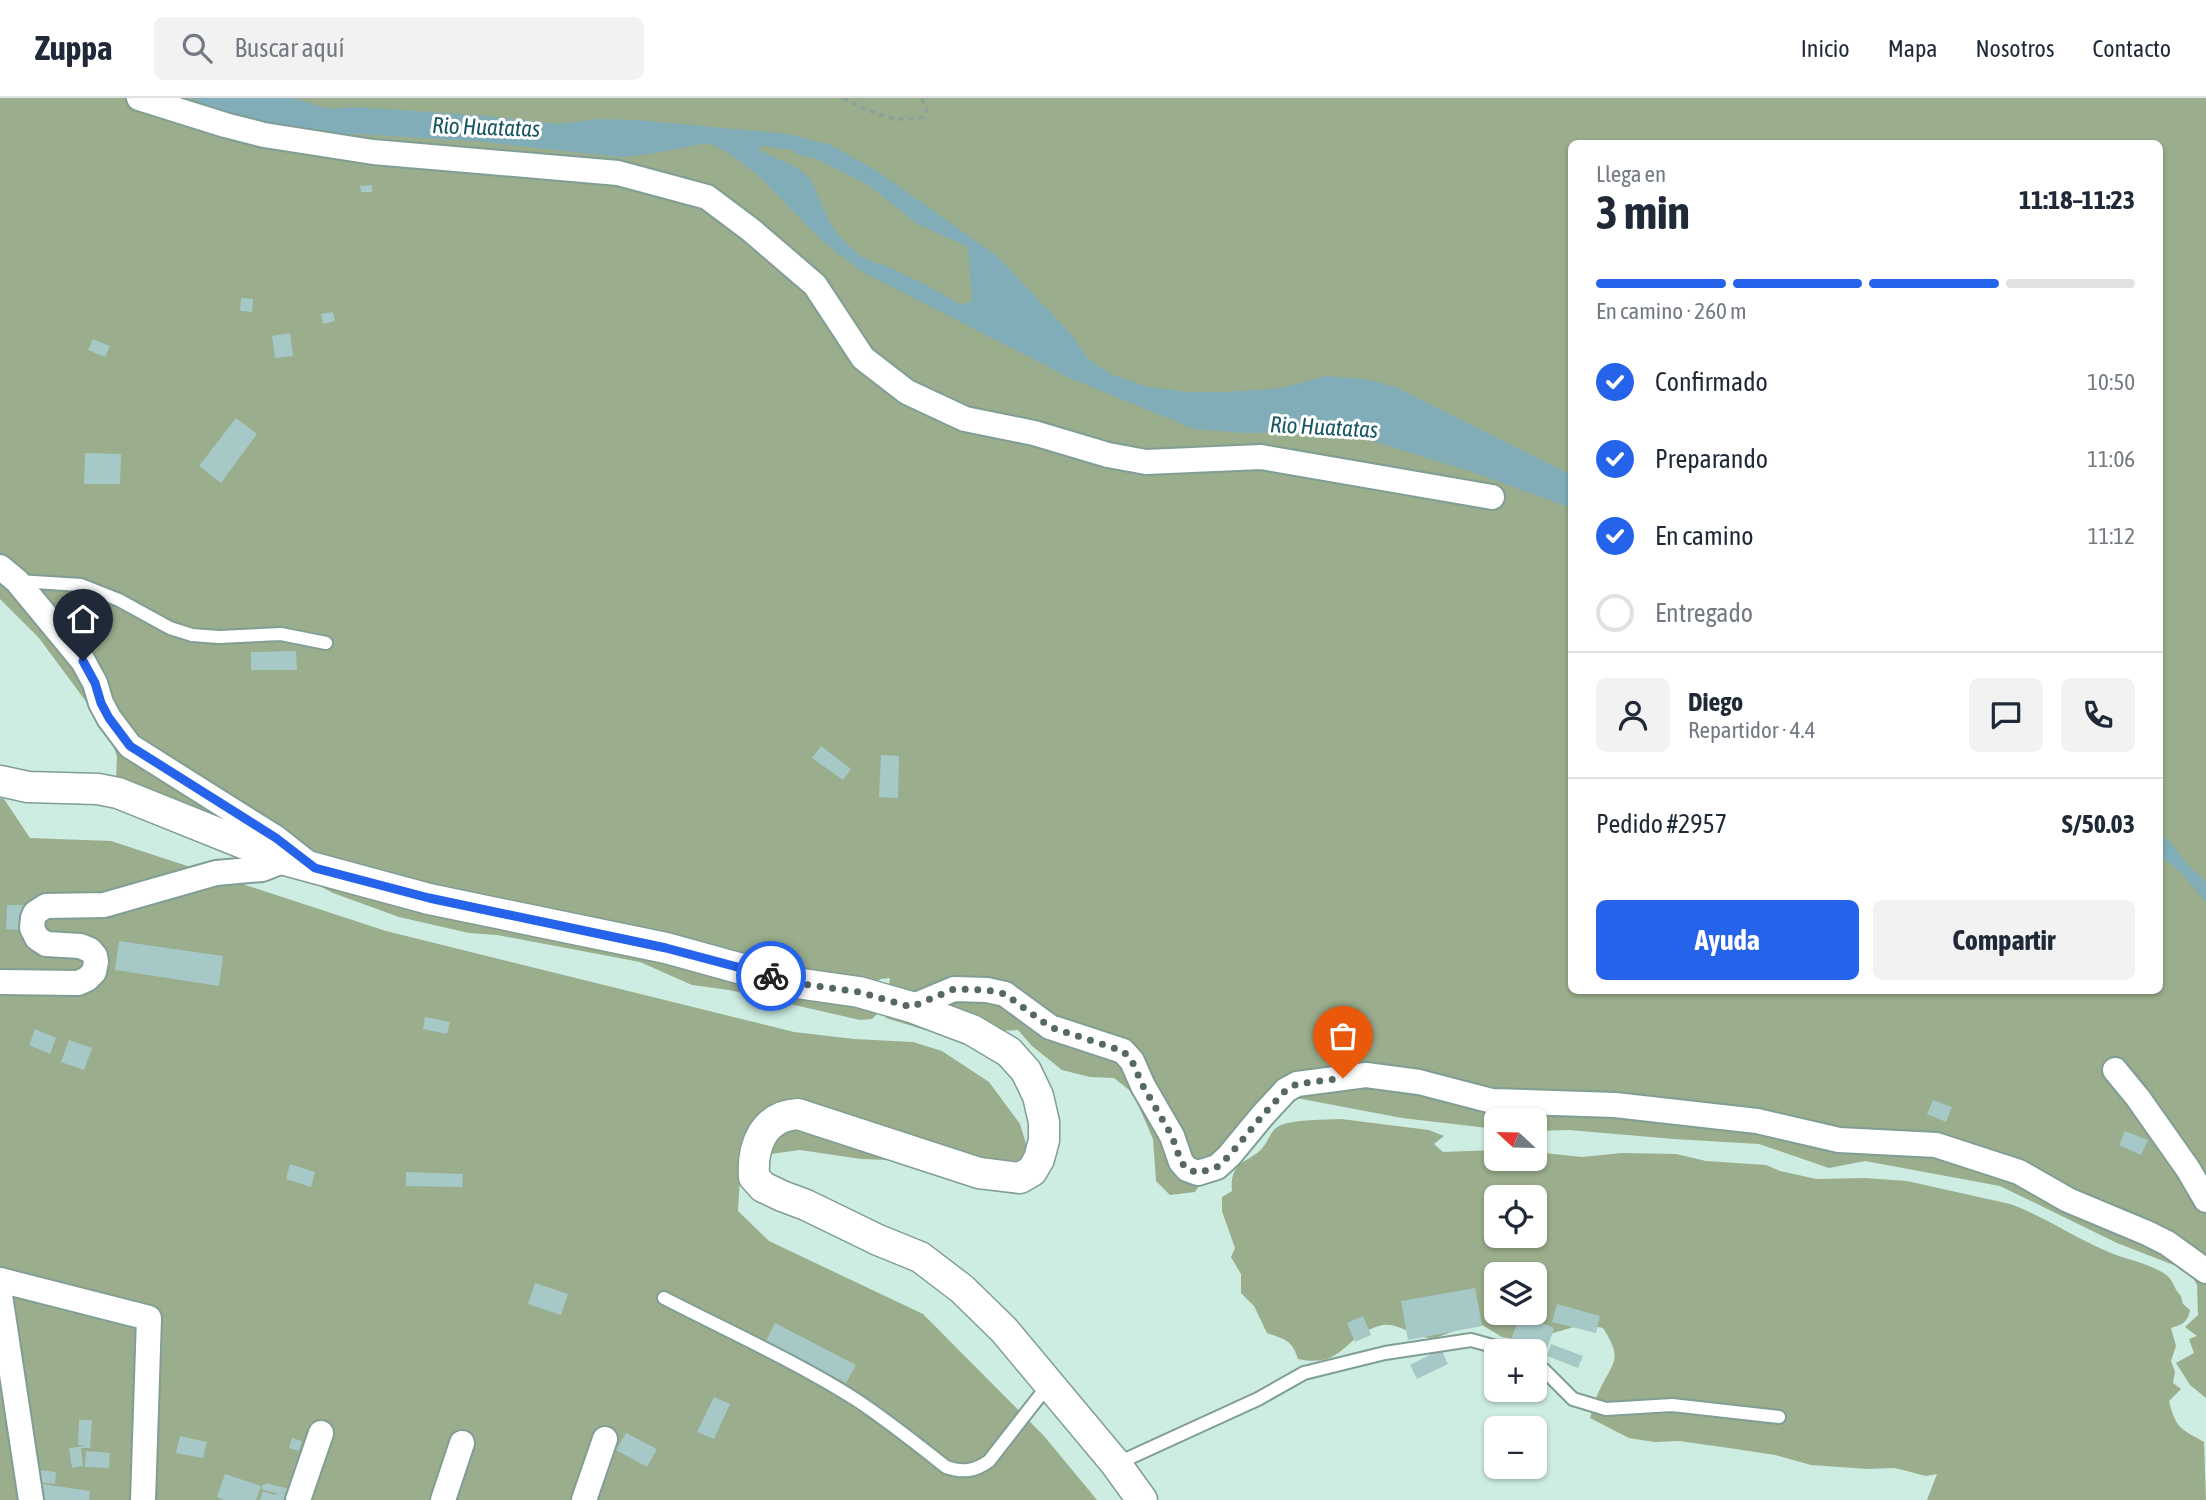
<!DOCTYPE html>
<html lang="es">
<meta charset="utf-8">
<style>
:root{--surface:#fff;--page:#f2f2f3;--text:#1f2937;--muted:#747a83;--line:#e0e1e3;--accent:#2563eb}
body{margin:0;font-family:"Asap Condensed",sans-serif;background:var(--page);color:var(--text);height:100vh;display:flex;flex-direction:column;font-size:26px;white-space:nowrap}
*{box-sizing:border-box;margin:0}
p{font-size:23px;color:var(--muted)}
.icon{flex:none;width:38px;height:38px;fill:none;stroke:currentColor;stroke-width:2;stroke-linecap:round;stroke-linejoin:round}
.map{position:relative;flex:1;overflow:hidden}
.panel{position:absolute;left:1568px;top:42px;width:595px;height:854px;display:flex;flex-direction:column;background:var(--surface);border-radius:10px;box-shadow:0 2px 5px #0004}
.panel>*{flex:none}
.needle{width:46px;rotate:292deg}
.controls{position:absolute;left:1484px;top:1010px;display:grid;gap:14px}
.controls a{display:grid;place-items:center;width:63px;height:63px;border-radius:10px;background:var(--surface);box-shadow:0 2px 5px #0004;font-size:35px}
.pin{position:absolute;display:grid;place-items:center;width:60px;height:60px;color:#fff;margin:-72px -30px;border-radius:50% 50% 50% 0;rotate:-45deg;box-shadow:0 0 7px #0007}
.pin .icon{rotate:45deg}
.courier{position:absolute;display:grid;place-items:center;width:70px;height:70px;margin:-35px;border:5px solid #2563eb;border-radius:50%;background:#fff;color:#222;box-shadow:0 2px 9px #0007}
.headline em{font-style:normal;font-weight:700}
.headline div{display:flex;flex-direction:column-reverse}
.headline{display:flex;align-items:center;justify-content:space-between;height:119px;padding:0 28px}
h1{font-size:46px;font-weight:700;line-height:52px}
.bar{display:grid;grid-template-columns:repeat(4,1fr);gap:10px 7px;align-content:center;height:84px;padding:0 28px}
.bar i{height:9px;border-radius:5px;background:var(--line)}
.bar .selected{background:var(--accent)}
.bar p{grid-column:span 4}
.line{display:flex;align-items:center;gap:18px;padding:0 28px;border-top:2px solid var(--line)}
.line div{flex:1}
.round{display:grid;place-items:center;flex:none;width:74px;height:74px;border-radius:10px;background:var(--page)}
ol{padding:0 28px;list-style:none}
li{display:flex;align-items:center;gap:21px;height:77px}
li p{margin-inline-start:auto}
li .icon{padding:7px;border-radius:50%;background:var(--accent);color:#fff;stroke-width:4}
li:last-child{color:var(--muted)}
li i{width:38px;height:38px;border:4px solid var(--line);border-radius:50%}
.cta{display:flex;gap:14px;margin-top:auto;padding:14px 28px}
.cta a{flex:1;height:80px;border-radius:10px;background:var(--accent);color:#fff;font-size:28px;font-weight:700;line-height:80px;text-align:center}
.cta a+a{background:var(--page);color:var(--text)}
header{display:flex;align-items:center;gap:42px;box-sizing:border-box;height:98px;padding:0 35px;background:var(--surface);border-bottom:2px solid var(--line)}
header strong{font-size:33px}
nav{display:flex;gap:38px;margin-inline-start:auto;font-size:24px}
.search{width:490px;height:63px;background:var(--page);display:flex;align-items:center;gap:18px;box-sizing:border-box;padding:0 24px;border-radius:10px;color:var(--muted);font-size:26px}
.map>svg:first-child{display:block}
.forest{fill:#9aad8c;fill-rule:evenodd}
.water{fill:#81adb8;fill-rule:evenodd}
.building{fill:#a6c8c7}
.lines{fill:none;stroke-linecap:round;stroke-linejoin:round}
.service-casing{stroke:#809e94;stroke-width:16}
.minor-casing{stroke:#809e94;stroke-width:28}
.tertiary-casing{stroke:#809e94;stroke-width:33}
.path{stroke:#8aa19a;stroke-width:3.5;stroke-dasharray:5 5;stroke-linecap:butt}
.service{stroke:#fff;stroke-width:12}
.minor{stroke:#fff;stroke-width:24}
.tertiary{stroke:#fff;stroke-width:30}
.done{stroke:#566863;stroke-width:7;stroke-dasharray:0 12.6}
.route{stroke:#2563eb;stroke-width:9}
.labels{text-anchor:middle;stroke-width:6;stroke-linejoin:round;paint-order:stroke}
.water-label{font-size:23px;font-style:italic;fill:#195663;stroke:#fff}
</style>
<header>
<strong>Zuppa</strong>
<div class="search"><svg class="icon" aria-label="search" viewBox="0 0 24 24"><circle cx="10" cy="10" r="6"/><path d="M15 15l6 6"/></svg>Buscar aquí</div>
<nav><a>Inicio</a><a>Mapa</a><a>Nosotros</a><a>Contacto</a></nav>
</header>
<div class="map">
<svg width="2206" height="1402" viewBox="0 0 2206 1402">
<rect width="100%" height="100%" fill="#cdece2"/>
<!-- forest -->
<g class="forest">
<path d="M0,0h2206v1300l-16,-13 -14,-22 18,-10 -5,-14 8,-3 -12,-9 13,-12 -1,-30 -8,-14 -72,-28 -117,-57 -135,-25 -36,7 -70,-24 -85,-5 -105,-9 -34,1v-11h-39v9l-94,-11 -116,-22 -82,82 -9,14 -25,3 -14,-14 -3,-42 -20,-46 -19,-15 -24,-1 -28,-7 -30,-24 -14,-16 -19,1 -55,-9 -19,8 -39,-12 -1,-5 5,-35 -9,1 -7,4 4,30 -6,6 -12,1 -131,-30 -37,-5 -52,-23 -143,-27 -28,-2 -70,-16 -66,-24 -217,-112 1,-25 -8,-21 -13,-20 -57,-77 -39,-39zM1572,46h588v846h-588z"/>
<polygon points="0,700 4,701 30,740 111,743 386,833 794,934 854,941 913,944 942,953 989,984 1020,1026 1030,1059 1015,1074 917,1063 861,1061 800,1052 756,1058 740,1080 738,1113 769,1143 923,1216 1044,1338 1097,1402 0,1402"/>
<path d="M1341,1021l88,11 15,6 -10,8 9,8 53,-2v8h39v-6l47,5 40,-4 54,1 30,7 60,4 14,6 36,8 49,-1 42,3 103,23c33,12 62,32 94,46 19,9 45,13 61,24 9,6 9,16 16,22l2,8 7,6c-2,12 -8,15 -19,18l5,18 -5,15 4,11 -2,11 8,6 -12,12c7,28 11,27 35,41l2,58h-279l10,-26 -11,2 -31,-8 -27,1 -57,-4 -36,-10 -46,-7 -50,-7 -25,1 -25,-4 -39,-20c3,-9 5,-19 9,-27 15,-30 24,-32 4,-63l-19,-4 -58,17 -24,-4 -25,-15c-14,4 -34,15 -46,16 -17,0 -35,-18 -52,-12 -35,10 -36,43 -81,33 -6,-19 -12,-19 -31,-26l-13,-27 -13,-13v-19l-10,-17 4,-9 -13,-37v-14l10,-6c-3,-33 20,-28 32,-45 6,-8 7,-17 17,-21 16,-6 43,-5 60,-6zM1496,1099h39v39h-39zM1496,1176h39v38h-39z"/>
</g>
<!-- water -->
<g class="water">
<path d="M192,0h103l32,11 25,-2 124,8 81,9 42,-5 38,1 151,14 43,11 46,26 120,85 75,79 16,24 22,15 38,13 39,5h36l59,-4 44,-12 45,4 24,7 176,88v33l-99,-36 -131,-41 -96,2 -51,-4 -124,-51 -209,-107 -41,-32 -61,-63 -29,-22 -22,-11 -57,11 -32,3 -146,-16 -185,-11 -79,-23zM761,48l33,4 1,4 22,5 53,27 47,38 51,23 4,53 -9,5 -7,-3 -26,-15 -41,-20 -19,-6 -12,-7 -20,-19 -9,-14 -18,-41 -13,-12 -35,-16 -3,-3z"/>
<polygon points="2160,735 2171,745 2186,765 2206,784 2206,804 2180,774 2160,758"/>
</g>
<!-- building -->
<g class="building">
<polygon points="372,87 372,94 361,94 360,88"/>
<polygon points="241,200 253,201 252,214 240,213"/>
<polygon points="333,214 335,223 323,226 321,216"/>
<polygon points="290,235 293,258 275,260 272,238"/>
<polygon points="93,241 110,248 105,259 88,252"/>
<polygon points="236,320 257,336 221,385 199,368"/>
<polygon points="85,355 121,356 120,386 84,386"/>
<polygon points="296,553 297,572 251,572 251,554"/>
<polygon points="821,648 851,671 843,682 812,660"/>
<polygon points="881,657 899,658 898,700 879,699"/>
<polygon points="7,807 25,807 24,832 6,831"/>
<polygon points="119,843 223,858 219,888 115,872"/>
<polygon points="425,919 450,924 447,936 423,931"/>
<polygon points="35,931 56,940 50,956 29,947"/>
<polygon points="69,942 92,950 84,972 61,964"/>
<polygon points="1933,1002 1952,1009 1946,1024 1927,1016"/>
<polygon points="2125,1033 2148,1042 2141,1057 2119,1047"/>
<polygon points="290,1066 315,1074 311,1089 286,1081"/>
<polygon points="406,1074 463,1076 462,1089 406,1088"/>
<polygon points="535,1185 568,1196 561,1217 528,1206"/>
<polygon points="1475,1190 1482,1228 1408,1242 1401,1203"/>
<polygon points="1557,1206 1600,1218 1596,1235 1552,1224"/>
<polygon points="1520,1217 1554,1230 1545,1257 1510,1244"/>
<polygon points="1363,1218 1371,1237 1355,1244 1347,1225"/>
<polygon points="775,1225 856,1267 846,1285 766,1243"/>
<polygon points="1551,1246 1583,1258 1578,1270 1547,1258"/>
<polygon points="1441,1251 1448,1266 1417,1281 1410,1267"/>
<polygon points="714,1299 730,1306 714,1341 697,1334"/>
<polygon points="79,1322 92,1322 90,1350 81,1350 83,1368 72,1370 69,1350 86,1348 78,1347"/>
<polygon points="626,1335 657,1351 647,1369 616,1352"/>
<polygon points="180,1338 207,1344 203,1360 176,1355"/>
<polygon points="292,1340 302,1343 299,1353 289,1350"/>
<polygon points="86,1353 110,1355 109,1370 85,1369"/>
<polygon points="40,1372 56,1374 55,1386 38,1384"/>
<polygon points="225,1376 261,1388 256,1402 224,1402 217,1399"/>
<polygon points="266,1385 293,1392 291,1398 281,1394 288,1398 287,1402 260,1402 263,1393 275,1397 277,1393 275,1395 261,1391 263,1386 265,1387"/>
<polygon points="43,1386 90,1393 89,1402 40,1402"/>
</g>
<g class="lines">
<!-- service casing -->
<g class="service-casing">
<g id="service">
<polyline points="18,483 81,487 119,502 170,530 192,537 219,539 281,536 326,545"/>
<path d="M664,1200c64,33 131,63 191,101 32,21 62,45 91,68 17,6 29,4 43,-6l60,-77"/>
<polyline points="1535,1266 1544,1272 1573,1301 1606,1311 1672,1307 1779,1319"/>
<polyline points="1116,1366 1258,1301 1304,1275 1385,1255 1471,1242 1511,1253"/>
</g>
</g>
<!-- minor casing -->
<g class="minor-casing">
<g id="minor">
<polyline points="139,0 225,27 264,37 373,54 618,75 707,99 751,132 815,187 863,260 907,294 965,321 1034,335 1108,357 1146,364 1261,359 1492,399"/>
<polyline points="0,469 17,483 83,563 95,585 101,605 109,620 130,648 276,740 309,766"/>
<polyline points="0,884 78,885 87,881 94,874 96,864 95,858 90,852 80,848 46,846 37,840 32,830 33,820 35,815 46,808 104,807 216,775 262,771 285,762"/>
<polyline points="911,909 954,891 987,892 1005,896 1050,929 1123,953 1132,963 1143,988 1172,1038 1181,1064 1187,1071 1198,1075 1217,1069 1229,1058 1262,1018 1286,992 1297,986 1366,977 1419,984 1492,1003 1615,1007 1757,1023 1839,1042 1936,1047 2019,1074 2068,1102 2147,1135 2167,1145 2206,1173"/>
<polyline points="2115,972 2138,1000 2188,1071 2206,1102"/>
<polyline points="0,1182 149,1220 143,1402"/>
<polyline points="0,1197 31,1402"/>
<polyline points="298,1402 321,1335"/>
<polyline points="443,1402 462,1345"/>
<polyline points="584,1402 605,1341"/>
</g>
</g>
<!-- tertiary casing -->
<g class="tertiary-casing">
<path id="tertiary" d="M0,683l28,6 70,2 20,4 167,67 144,39 237,49 123,34 70,10 52,15 61,23 37,22 17,19 12,25 6,26v18l-5,19 -7,12 -12,7 -41,-5 -181,-59c-35,2 -46,32 -44,63l9,10 19,9 24,9 72,35 42,17 42,32 42,41 112,134 26,36"/>
</g>
<!-- path -->
<path class="path" d="M843,0c29,14 48,26 81,19l3,-8 -6,-11"/>
<!-- service -->
<use href="#service" class="service"/>
<!-- minor -->
<use href="#minor" class="minor"/>
<!-- tertiary -->
<use href="#tertiary" class="tertiary"/>
</g>
<g class="lines">
<!-- done -->
<polyline class="done" points="771,878 789,884 859,894 911,909 954,891 987,892 1005,896 1050,929 1123,953 1132,963 1143,988 1172,1038 1181,1064 1187,1071 1198,1075 1217,1069 1229,1058 1262,1018 1286,992 1297,986 1343,980"/>
<!-- route -->
<polyline class="route" points="83,563 95,585 101,605 109,620 130,648 276,740 315,770 429,800 666,850 771,878"/>
</g>
<g class="labels">
<!-- water labels -->
<g class="water-label">
<text transform="translate(486 29) rotate(2)" y="8">Rio Huatatas</text>
<text transform="translate(1324 329) rotate(3)" y="8">Rio Huatatas</text>
</g>
</g>
</svg>
<div class="controls">
<a><svg class="needle" viewBox="-14 -14 28 28"><path d="M0-13l5 13h-10z" fill="#e53935"/><path d="M0 13l5-13h-10z" fill="#747a83"/></svg></a>
<a><svg class="icon" aria-label="locate" viewBox="0 0 24 24"><circle cx="12" cy="12" r="6"/><path d="M12 2v4M12 18v4M2 12h4M18 12h4"/></svg></a>
<a><svg class="icon" aria-label="layers" viewBox="0 0 24 24"><path d="M12 4l9 5-9 5-9-5zM3 14l9 5 9-5"/></svg></a>
<a>+</a>
<a>−</a>
</div>
<div class="pin" style="left:1343px;top:980px;background:#ea580c"><svg class="icon" aria-label="bag" viewBox="0 0 24 24"><path d="M5 8h14l-1 12H6zM9 8a3 3 0 0 1 6 0"/></svg></div>
<div class="pin" style="left:83px;top:563px;background:#1f2937"><svg class="icon" aria-label="home" viewBox="0 0 24 24"><path d="M3 11l9-7 9 7M6 9v11h12V9"/></svg></div>
<div class="courier" style="left:771px;top:878px"><svg class="icon" aria-label="bike" viewBox="0 0 24 24"><circle cx="6" cy="16" r="4"/><circle cx="18" cy="16" r="4"/><path d="M6 16l4-8h5l3 8M10 8l3 8H6M13 5h3"/></svg></div>
<section class="panel">
<div class="headline"><div><h1>3 min</h1><p>Llega en</p></div><em>11:18–11:23</em></div>
<div class="bar"><i class="selected"></i><i class="selected"></i><i class="selected"></i><i></i><p>En camino · 260 m</p></div>
<ol>
<li><svg class="icon" aria-label="check" viewBox="0 0 24 24"><path d="M5 12l5 5 9-10"/></svg>Confirmado<p>10:50</p></li>
<li><svg class="icon" aria-label="check" viewBox="0 0 24 24"><path d="M5 12l5 5 9-10"/></svg>Preparando<p>11:06</p></li>
<li><svg class="icon" aria-label="check" viewBox="0 0 24 24"><path d="M5 12l5 5 9-10"/></svg>En camino<p>11:12</p></li>
<li><i></i>Entregado</li>
</ol>
<div class="line" style="height:126px"><a class="round"><svg class="icon" aria-label="person" viewBox="0 0 24 24"><circle cx="12" cy="8" r="4"/><path d="M4 21q1-7 8-7t8 7"/></svg></a><div><b>Diego</b><p>Repartidor · 4.4</p></div><a class="round"><svg class="icon" aria-label="chat" viewBox="0 0 24 24"><path d="M4 5h16v11H9l-5 4z"/></svg></a><a class="round"><svg class="icon" aria-label="phone" viewBox="0 0 24 24"><path d="M5 4h4l2 5-3 2q2 4 5 5l2-3 5 2v4C11 20 4 13 5 4z"/></svg></a></div>
<div class="line" style="height:91px"><div>Pedido #2957</div><b>S/50.03</b></div>
<div class="cta"><a>Ayuda</a><a>Compartir</a></div>
</section>
</div>
